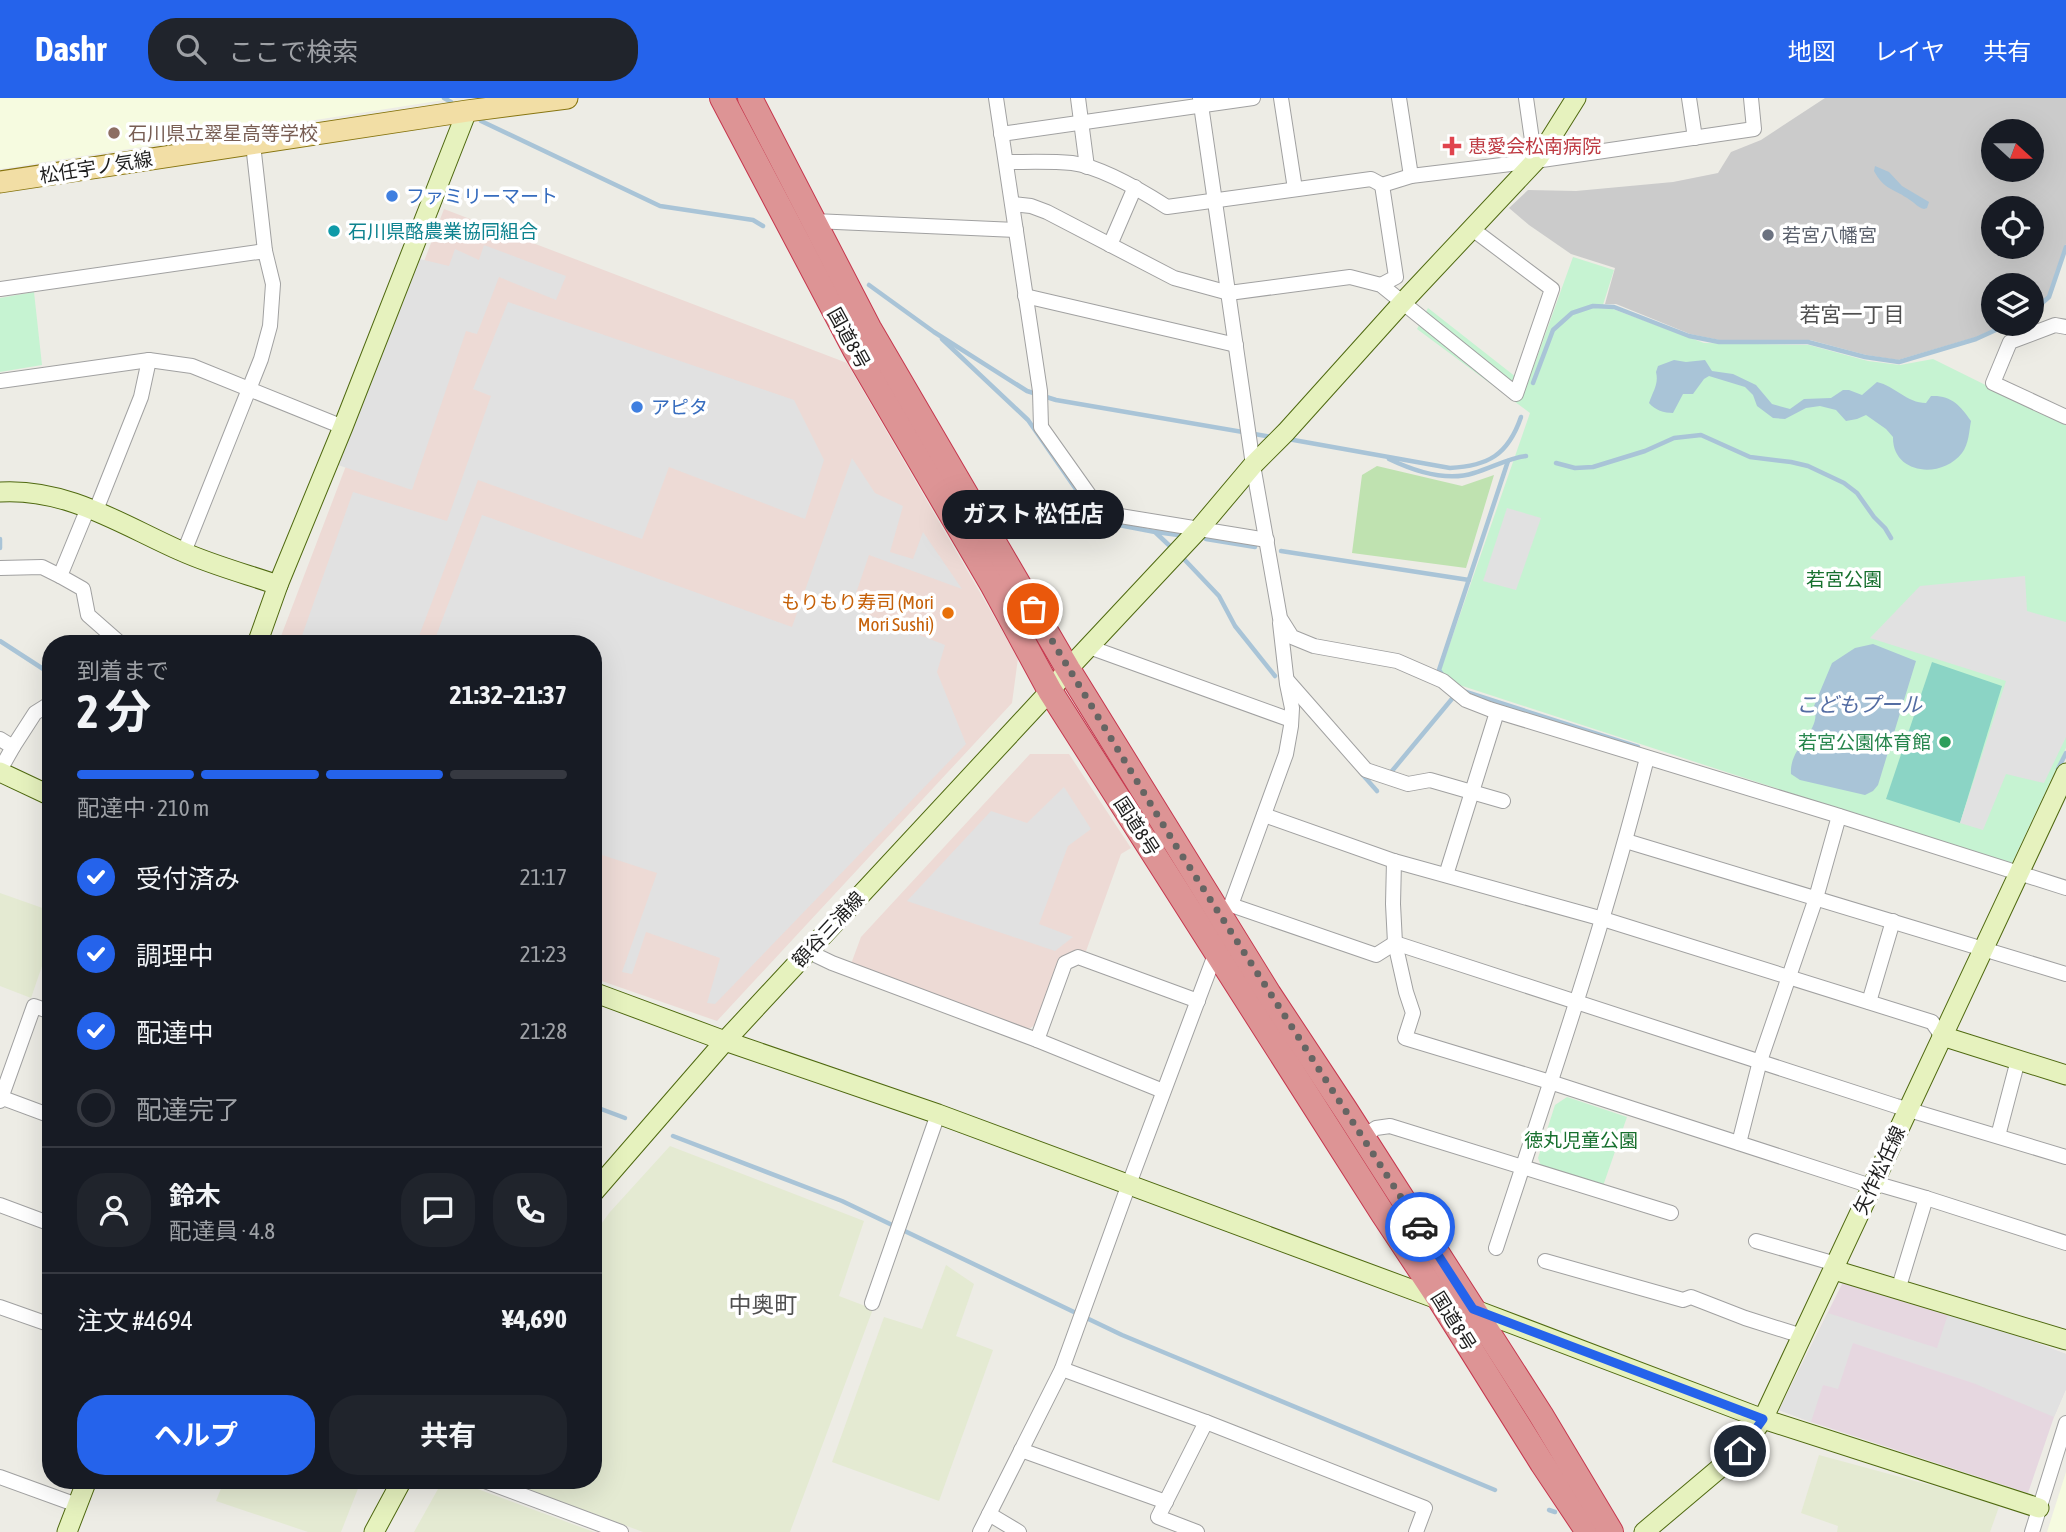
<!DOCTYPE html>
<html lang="ja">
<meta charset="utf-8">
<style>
:root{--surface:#171b24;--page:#20242c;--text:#f1f3f6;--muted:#9ea1a6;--line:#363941;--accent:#2563eb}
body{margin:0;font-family:"Asap Condensed","Noto Sans JP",sans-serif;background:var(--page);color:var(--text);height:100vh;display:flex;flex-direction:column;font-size:26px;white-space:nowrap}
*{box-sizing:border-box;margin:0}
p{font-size:23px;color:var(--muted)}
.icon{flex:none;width:38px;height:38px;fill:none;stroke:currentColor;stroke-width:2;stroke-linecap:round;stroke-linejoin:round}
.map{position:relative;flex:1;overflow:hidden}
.details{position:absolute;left:42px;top:537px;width:560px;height:854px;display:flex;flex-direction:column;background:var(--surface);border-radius:28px;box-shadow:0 7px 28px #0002}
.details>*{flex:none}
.needle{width:46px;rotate:111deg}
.fabs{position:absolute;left:1981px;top:21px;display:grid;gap:14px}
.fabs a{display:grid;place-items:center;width:63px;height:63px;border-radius:50%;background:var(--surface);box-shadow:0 7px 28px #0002;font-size:35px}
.pin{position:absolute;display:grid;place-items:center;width:60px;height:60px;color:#fff;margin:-30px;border:4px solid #fff;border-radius:50%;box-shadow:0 2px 7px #0007}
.courier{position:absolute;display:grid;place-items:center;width:70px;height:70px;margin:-35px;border:5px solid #2563eb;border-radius:50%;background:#fff;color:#222;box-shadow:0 2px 9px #0007}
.bubble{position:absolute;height:49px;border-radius:24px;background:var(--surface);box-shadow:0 7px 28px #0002;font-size:23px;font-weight:700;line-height:49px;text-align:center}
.headline em{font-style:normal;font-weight:700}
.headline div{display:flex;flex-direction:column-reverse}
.headline{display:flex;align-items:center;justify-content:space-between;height:119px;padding:0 35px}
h1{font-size:46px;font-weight:700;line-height:52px}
.bar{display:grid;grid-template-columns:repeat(4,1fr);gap:10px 7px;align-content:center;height:84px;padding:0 35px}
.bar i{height:9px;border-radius:5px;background:var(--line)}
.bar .active{background:var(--accent)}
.bar p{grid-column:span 4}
.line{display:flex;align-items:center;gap:18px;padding:0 35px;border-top:2px solid var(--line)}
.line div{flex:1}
.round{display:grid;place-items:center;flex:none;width:74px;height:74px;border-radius:28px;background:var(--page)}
ol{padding:0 35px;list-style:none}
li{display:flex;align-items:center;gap:21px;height:77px}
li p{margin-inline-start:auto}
li .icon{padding:7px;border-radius:50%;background:var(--accent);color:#fff;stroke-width:4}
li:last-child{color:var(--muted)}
li i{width:38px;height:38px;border:4px solid var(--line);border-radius:50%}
.action{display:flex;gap:14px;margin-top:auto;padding:14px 35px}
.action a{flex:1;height:80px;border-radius:28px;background:var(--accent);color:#fff;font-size:28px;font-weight:700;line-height:80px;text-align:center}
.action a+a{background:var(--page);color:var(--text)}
header{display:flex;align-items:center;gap:42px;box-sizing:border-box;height:98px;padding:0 35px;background:var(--accent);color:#fff}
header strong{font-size:33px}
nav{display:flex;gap:38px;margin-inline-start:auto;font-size:24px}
.search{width:490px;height:63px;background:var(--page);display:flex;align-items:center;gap:18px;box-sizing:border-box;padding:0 24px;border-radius:28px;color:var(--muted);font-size:26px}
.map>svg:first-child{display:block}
.commercial{fill:#eddad5}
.industrial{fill:#e6d7e0}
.education{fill:#f6fbe0}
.religious{fill:#cbcbcb;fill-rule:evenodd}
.farmland{fill:#e4ead2}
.grass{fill:#bfe2b0}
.park{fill:#c6f3d2}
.pitch{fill:#8bd4c5}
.parking{fill:#e1e1e1}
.water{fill:#a9c4d7}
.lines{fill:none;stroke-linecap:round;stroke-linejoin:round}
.stream{stroke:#a9c4d7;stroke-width:4.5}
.street-casing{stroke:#a1a1a1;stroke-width:16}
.secondary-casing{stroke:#4f6910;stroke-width:21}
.primary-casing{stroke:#877510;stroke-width:23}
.highway-casing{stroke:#c6374e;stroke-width:26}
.street{stroke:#fff;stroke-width:14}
.secondary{stroke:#e6f2be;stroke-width:19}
.primary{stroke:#f2dea5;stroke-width:21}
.highway{stroke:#dd9495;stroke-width:24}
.done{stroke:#666563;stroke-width:7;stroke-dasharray:0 12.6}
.route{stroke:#2563eb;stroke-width:9}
.education-dot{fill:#8d6e63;stroke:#fff;stroke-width:2.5}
.health-dot{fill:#e0444e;stroke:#fff;stroke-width:2.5}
.shop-dot{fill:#3f7fe0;stroke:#fff;stroke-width:2.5}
.culture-dot{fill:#0f9aa8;stroke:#fff;stroke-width:2.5}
.worship-dot{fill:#6b7280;stroke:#fff;stroke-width:2.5}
.food-dot{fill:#e8710a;stroke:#fff;stroke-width:2.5}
.leisure-dot{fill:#2e9e5b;stroke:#fff;stroke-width:2.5}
.labels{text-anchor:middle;stroke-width:7;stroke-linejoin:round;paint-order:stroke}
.education-label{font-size:19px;fill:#785e54;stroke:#fff;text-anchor:start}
.health-label{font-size:19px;fill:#be3a42;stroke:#fff;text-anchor:start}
.street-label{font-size:19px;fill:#1d1d1d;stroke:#fff}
.shop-label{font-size:19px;fill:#366cbe;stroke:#fff;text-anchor:start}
.culture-label{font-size:19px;fill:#0d838f;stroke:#fff;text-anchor:start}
.worship-label{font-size:19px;fill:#5b616d;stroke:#fff;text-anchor:start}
.park-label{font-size:19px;fill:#17702e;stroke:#fff}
.food-label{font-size:19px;fill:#c56008;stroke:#fff;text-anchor:end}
.leisure-label{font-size:19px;fill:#27864d;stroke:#fff;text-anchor:end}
.neighbourhood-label{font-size:21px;fill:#505050;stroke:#fff}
.water-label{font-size:21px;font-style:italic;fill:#546da3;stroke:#fff}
.quarter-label{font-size:23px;fill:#505050;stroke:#fff}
</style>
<header>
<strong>Dashr</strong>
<div class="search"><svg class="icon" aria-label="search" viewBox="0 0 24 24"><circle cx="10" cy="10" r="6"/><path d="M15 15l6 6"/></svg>ここで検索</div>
<nav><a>地図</a><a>レイヤ</a><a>共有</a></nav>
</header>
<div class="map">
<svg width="2066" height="1434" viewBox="0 0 2066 1434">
<rect width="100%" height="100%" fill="#edece5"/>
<!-- commercial -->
<g class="commercial">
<polygon points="444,111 847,265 1018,560 1012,605 717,923 593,880 593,546 278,546"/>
<polygon points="1030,656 1069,656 1131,750 1121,756 1085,856 1074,853 1063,861 1040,924 1027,932 851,866 861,839"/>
</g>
<!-- industrial -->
<polygon class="industrial" points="1847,1176 2066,1256 2066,1291 2054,1319 2028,1395 1811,1324 1779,1312"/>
<!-- education -->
<g class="education">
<polygon points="0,0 457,0 0,71"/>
<polygon points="2066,1374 2066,1434 2047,1434"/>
</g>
<!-- religious -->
<path class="religious" d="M1825,0h241v146l-18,52 -16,14v-25h-39v39h12l-29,13 -78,23 -32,-5 -56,-15h-91l-29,-6 -74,-30h-11l10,-36 -44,-14 -42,-29 -20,-17 19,-18 48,1 97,-9 45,-9 13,-21 30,-12zM1993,33h39v39h-39zM1993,110h39v39h-39z"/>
<!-- farmland -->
<g class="farmland">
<polygon points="0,795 51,813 51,842 31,900 0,888"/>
<polygon points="670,1048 864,1123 839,1198 873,1211 790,1434 643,1434 506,1383 593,1382 593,1137 610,1114"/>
<polygon points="946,1167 974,1186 956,1238 993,1252 939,1403 832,1364 884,1219 922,1231"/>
<polygon points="1819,1357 2000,1406 1990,1434 1837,1434 1838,1428 1801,1415"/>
<polygon points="443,1382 456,1383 594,1434 414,1434"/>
<polygon points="224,1383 224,1382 361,1383 341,1434 308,1434 216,1403"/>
</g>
<!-- grass -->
<polygon class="grass" points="1377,368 1462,388 1494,377 1466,470 1352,455 1362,377"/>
<!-- park -->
<g class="park">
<polygon points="1573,159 1614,172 1602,210 1613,211 1704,245 1809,247 1868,263 1900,267 1933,261 2066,327 2066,650 2011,767 1438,580 1530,315 1417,231 1428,210 1521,283 1531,276"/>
<polygon points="34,194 42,267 0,274 0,200"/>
<polygon points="1567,999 1627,1019 1603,1088 1541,1068 1538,1060 1555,1007"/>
</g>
<!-- pitch -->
<polygon class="pitch" points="1932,564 2002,588 1960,725 1886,701"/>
<!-- parking -->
<g class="parking">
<polygon points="484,147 566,178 556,202 499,179 477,236 466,233 412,392 338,367 420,161 449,168 455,151 479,162"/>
<polygon points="508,204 794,302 824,362 805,421 669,369 642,441 478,382 416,546 299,546 353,394 447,423 491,298 473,291"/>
<polygon points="852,360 875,395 903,408 890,454 913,461 923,434 962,491 869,457 851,510 945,547 937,574 966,646 715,906 707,905 720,860 646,834 632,876 622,874 657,775 593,754 593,546 433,546 482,417 792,529"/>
<polygon points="1507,410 1541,420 1516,492 1483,483"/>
<polygon points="2025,478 2027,513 2066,524 2066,639 2044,685 2006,676 1983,732 1960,725 2006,583 1870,540 1920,488"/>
<polygon points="1064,689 1091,731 1068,748 1039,826 1073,839 1055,853 907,803 991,713 1027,725"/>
<polygon points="1828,1215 1937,1250 1948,1216 1991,1228 2066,1256 2066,1291 2054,1319 1973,1285 1853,1245 1838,1291 1823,1287 1811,1324 1779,1312"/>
</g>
<!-- water -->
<g class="water">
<path d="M1875,68l14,6 13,14 27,16 -2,6 -3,1c-7,-2 -8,-5 -14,-9 -15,-11 -26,-10 -36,-29z"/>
<path d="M1674,262l12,2 19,-2 7,11 21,3 23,11 16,19 18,5 14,-10 27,-1 12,-8h6l13,5 15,-13c18,4 30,21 49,21l5,-7c20,-1 29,9 40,25 -2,10 -2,23 -9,32 -21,27 -70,21 -69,-16l-7,-8 -20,-14 -9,4 -11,2 -10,-11 -16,-4 -14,2 -21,11 -12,-1 -16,-12 -4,-11 -8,-8 -36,-11 -5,3 -11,15h-10l-10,19c-9,0 -18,-3 -24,-10 4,-12 10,-19 7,-31l2,-6z"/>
<path d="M1873,546l43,17 -38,124 -5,6 -8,4 -65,-15 -9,-6c-2,-29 32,-42 23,-68l18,-43 23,-15z"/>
</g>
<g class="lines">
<!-- stream -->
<g class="stream">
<polyline points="444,0 451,4"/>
<polyline points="481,23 660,108 753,122 763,128"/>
<polyline points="869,187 934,234 1027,293 1056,302 1272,339"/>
<polyline points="2032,214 2049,199 2066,149"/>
<polyline points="942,241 1028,322 1098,423 1155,434 1173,451"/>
<polyline points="1533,285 1553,232 1572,215 1593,208 1614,209 1689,238 1719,244 1808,244 1865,259 1899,264 1976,241 2009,226"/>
<path d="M1288,341l162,29c38,-2 58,-13 71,-51"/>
<path d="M1389,361c25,12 58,23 85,14 17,-5 35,-15 52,-17"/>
<polyline points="1556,365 1575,370 1593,369 1645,353 1674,340 1701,337 1750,359 1791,364 1808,368 1844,385 1857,395 1874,419 1885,430 1891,440"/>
<polyline points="1156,434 1178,437"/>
<polyline points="0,441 0,450"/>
<polyline points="1206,441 1255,449"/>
<polyline points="1281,453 1469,482"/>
<polyline points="1182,459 1219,498 1235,528 1275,578"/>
<polyline points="0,543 51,576"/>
<polyline points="1444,579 1439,572 1508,363"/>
<polyline points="1463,593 1638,649"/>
<polyline points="2058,671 2066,655"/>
<polyline points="1392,673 1456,596"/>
<polyline points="1362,676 1377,693"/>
<polyline points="593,1008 625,1020"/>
<polyline points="673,1038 842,1103 1122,1237 1495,1392"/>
<polyline points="1549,1412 1555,1414"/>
</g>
<!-- street casing -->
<g class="street-casing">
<g id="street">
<polyline points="996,0 1040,293 1041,329 1102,415 1267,442"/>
<polyline points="1078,0 1087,69"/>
<polyline points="1200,0 1253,367 1280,520 1292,539 1314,548 1397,563 1443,583 1466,602 1489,611 1833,716 2066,790"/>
<polyline points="1281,0 1295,91"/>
<polyline points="1399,0 1411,78"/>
<polyline points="1526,0 1535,63"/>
<polyline points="1689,0 1695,40"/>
<polyline points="1001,36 1253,0"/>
<polyline points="253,46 265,153"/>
<path d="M1006,64c22,0 45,-1 66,1 30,4 70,28 95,44l204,-28 11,6 29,-9 124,-15 219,-32 -3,-31"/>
<polyline points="1013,106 1031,108 1047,114 1174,180 1229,195 1350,179 1381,187 1516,296 1552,191 1471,130"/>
<polyline points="814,123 1016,132"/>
<polyline points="1110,147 1135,89"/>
<polyline points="1381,187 1396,179 1382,87"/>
<polyline points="0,191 265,153 273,186 270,228 261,261 184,454"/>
<polyline points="1025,198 1236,247"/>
<polyline points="2066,229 2055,227 2010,244 1993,285 2066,319"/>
<polyline points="0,283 149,262 192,268 343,329"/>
<polyline points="88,410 60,478 83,491 88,517 121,546"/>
<polyline points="96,412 141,299 149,262"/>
<polyline points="0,470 42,469 60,478"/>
<polyline points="1089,549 1291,622"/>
<polyline points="1287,582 1366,672 1408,686 1430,682 1503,703"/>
<polyline points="0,641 13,649 0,672"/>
<polyline points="13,649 35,615 51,605"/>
<polyline points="1264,717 1394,763 1603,821 1932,924 1942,938"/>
<polyline points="1626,743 2066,876"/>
<polyline points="1394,763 1393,806 1395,845 1406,894 1413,915 1405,940 1550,984 1871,1088 1881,1087 1926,1100 2066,1145"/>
<polyline points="1446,777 1497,614"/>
<polyline points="1231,807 1286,656 1291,628 1292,610 1287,586 1280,525"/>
<polyline points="1218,815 1231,807 1376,857 1395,845 1896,1008 2066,1059"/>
<polyline points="807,853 832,865 1037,942 1163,993"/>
<polyline points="1869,904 1893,823"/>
<polyline points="1037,942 1065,865 1078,859 1198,903"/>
<polyline points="0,999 51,1018"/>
<polyline points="0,1003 34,908 51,914"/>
<polyline points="1998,1038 2018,962"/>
<polyline points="1363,1039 1376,1030 1390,1028 1671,1115"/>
<polyline points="1739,1045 1760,963 1816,800 1839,718"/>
<polyline points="0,1107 51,1126"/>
<polyline points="1756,1143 1836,1166"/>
<path d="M1496,1150c53,-162 109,-324 151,-490"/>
<polyline points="1545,1163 1683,1202 1691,1199 1745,1220 1802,1238"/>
<polyline points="1898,1192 1926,1100"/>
<polyline points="872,1205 938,1016"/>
<polyline points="0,1209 51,1227"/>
<polyline points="1062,1271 1206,1324"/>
<polyline points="1021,1352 1166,1404"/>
<polyline points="0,1379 77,1407"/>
<polyline points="482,1382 621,1434"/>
<polyline points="989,1416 1019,1434"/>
<polyline points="980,1434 1062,1271 1129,1086 1216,854"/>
<polyline points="1197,1434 1158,1419 1206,1324 1425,1410 1416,1434"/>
<polyline points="2032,1434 2066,1325"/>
</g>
</g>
<!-- secondary casing -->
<g class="secondary-casing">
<g id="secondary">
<path d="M0,394c68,-4 122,33 181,59 31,14 65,23 97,34"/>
<polyline points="257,546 278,487 343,329 467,13"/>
<polyline points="0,674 51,698"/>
<polyline points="593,894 725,943 938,1016 1440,1202 1473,1211 1763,1321 2039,1410"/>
<polyline points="1942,938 2066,977"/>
<polyline points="593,1095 725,943 1050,593 1068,571 1199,431 1253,367 1286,334 1403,204 1539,59 1576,0"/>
<polyline points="1834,1172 2066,1242"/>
<polyline points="67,1434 87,1382"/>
<polyline points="374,1434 402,1382"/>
<polyline points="1644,1434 1740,1353 1763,1321 2066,675"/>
</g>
</g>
<!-- primary casing -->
<g class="primary-casing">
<polyline id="primary" points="0,84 467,13 567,0"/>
</g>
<!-- highway casing -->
<g class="highway-casing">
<g id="highway">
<polyline points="722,0 855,252 993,488 1050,593 1383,1116 1440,1202 1542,1365 1588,1434"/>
<polyline points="750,0 869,230 1068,571 1269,896 1345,1011 1541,1317 1611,1434"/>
</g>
</g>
<!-- street -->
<use href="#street" class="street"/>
<!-- secondary -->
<use href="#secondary" class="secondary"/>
<!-- primary -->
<use href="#primary" class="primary"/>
<!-- highway -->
<use href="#highway" class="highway"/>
</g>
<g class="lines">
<!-- done -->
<polyline class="done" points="1033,511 1176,748 1420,1129"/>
<!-- route -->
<polyline class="route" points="1420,1129 1473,1211 1763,1321 1740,1353"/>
</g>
<!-- markers -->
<circle class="education-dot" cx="114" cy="35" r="7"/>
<path class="health-dot" d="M1448.5 37.5h7v7h7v7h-7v7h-7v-7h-7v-7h7z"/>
<g class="shop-dot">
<circle cx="392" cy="98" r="7"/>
<circle cx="637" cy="309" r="7"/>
</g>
<circle class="culture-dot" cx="334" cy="133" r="7"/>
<circle class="worship-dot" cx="1768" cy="137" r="7"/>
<circle class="food-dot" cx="948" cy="515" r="7"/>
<circle class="leisure-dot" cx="1945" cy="644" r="7"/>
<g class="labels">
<!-- education labels -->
<g class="education-label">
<text x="128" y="42">石川県立翠星高等学校</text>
</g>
<!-- health labels -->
<g class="health-label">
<text x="1468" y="55">恵愛会松南病院</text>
</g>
<!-- street labels -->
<g class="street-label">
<text transform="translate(96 69) rotate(-9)" y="7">松任宇ノ気線</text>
<text transform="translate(849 240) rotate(61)" y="7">国道8号</text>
<text transform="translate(1137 728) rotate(57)" y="7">国道8号</text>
<text transform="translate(828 831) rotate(-47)" y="7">額谷三浦線</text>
<text transform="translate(1879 1072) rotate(-65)" y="7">矢作松任線</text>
<text transform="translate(1454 1223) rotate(58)" y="7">国道8号</text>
</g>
<!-- shop labels -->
<g class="shop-label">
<text x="406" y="105">ファミリーマート</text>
<text x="651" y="316">アピタ</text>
</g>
<!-- culture labels -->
<g class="culture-label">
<text x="348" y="140">石川県酪農業協同組合</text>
</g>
<!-- worship labels -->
<g class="worship-label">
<text x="1782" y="144">若宮八幡宮</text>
</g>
<!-- park labels -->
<g class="park-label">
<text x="1844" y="488">若宮公園</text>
<text x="1581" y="1049">徳丸児童公園</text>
</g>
<!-- food labels -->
<g class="food-label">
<text x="934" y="511">もりもり寿司 (Mori<tspan x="934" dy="22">Mori Sushi)</tspan></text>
</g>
<!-- leisure labels -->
<g class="leisure-label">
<text x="1931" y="651">若宮公園体育館</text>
</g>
<!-- neighbourhood labels -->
<g class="neighbourhood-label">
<text x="1852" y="224">若宮一丁目</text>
</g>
<!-- water labels -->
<g class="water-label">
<text x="1859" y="614">こどもプール</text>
</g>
<!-- quarter labels -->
<g class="quarter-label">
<text x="763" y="1215">中奥町</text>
</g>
</g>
</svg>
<div class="fabs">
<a><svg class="needle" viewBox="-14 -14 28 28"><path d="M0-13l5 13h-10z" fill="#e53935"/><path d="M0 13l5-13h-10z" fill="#9ea1a6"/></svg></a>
<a><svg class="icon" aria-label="locate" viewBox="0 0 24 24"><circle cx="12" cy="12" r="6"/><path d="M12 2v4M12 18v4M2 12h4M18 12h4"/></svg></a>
<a><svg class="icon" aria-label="layers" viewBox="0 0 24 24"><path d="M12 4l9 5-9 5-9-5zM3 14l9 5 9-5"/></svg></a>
</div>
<div class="pin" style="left:1033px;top:511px;background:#ea580c"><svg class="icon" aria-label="bag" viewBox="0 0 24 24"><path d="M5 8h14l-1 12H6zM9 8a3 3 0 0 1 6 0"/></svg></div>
<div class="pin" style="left:1740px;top:1353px;background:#1f2937"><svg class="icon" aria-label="home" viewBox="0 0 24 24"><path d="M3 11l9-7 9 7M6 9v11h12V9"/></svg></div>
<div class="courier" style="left:1420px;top:1129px"><svg class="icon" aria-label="car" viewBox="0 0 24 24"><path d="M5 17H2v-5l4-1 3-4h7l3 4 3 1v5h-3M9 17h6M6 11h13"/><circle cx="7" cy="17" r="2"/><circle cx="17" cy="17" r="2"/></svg></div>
<div class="bubble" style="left:942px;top:392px;width:182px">ガスト 松任店</div>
<section class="details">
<div class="headline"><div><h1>2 分</h1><p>到着まで</p></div><em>21:32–21:37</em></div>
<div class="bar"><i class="active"></i><i class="active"></i><i class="active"></i><i></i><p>配達中 · 210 m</p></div>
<ol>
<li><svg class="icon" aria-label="check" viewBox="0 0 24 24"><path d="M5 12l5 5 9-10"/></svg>受付済み<p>21:17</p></li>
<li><svg class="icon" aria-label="check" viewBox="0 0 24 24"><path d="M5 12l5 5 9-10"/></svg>調理中<p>21:23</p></li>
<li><svg class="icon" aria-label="check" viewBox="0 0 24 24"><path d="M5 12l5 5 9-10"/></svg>配達中<p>21:28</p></li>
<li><i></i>配達完了</li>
</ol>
<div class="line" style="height:126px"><a class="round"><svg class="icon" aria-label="person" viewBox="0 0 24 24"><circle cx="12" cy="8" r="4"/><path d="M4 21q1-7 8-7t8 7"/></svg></a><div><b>鈴木</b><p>配達員 · 4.8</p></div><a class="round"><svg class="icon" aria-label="chat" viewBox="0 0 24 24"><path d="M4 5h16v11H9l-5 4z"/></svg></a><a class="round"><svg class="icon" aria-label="phone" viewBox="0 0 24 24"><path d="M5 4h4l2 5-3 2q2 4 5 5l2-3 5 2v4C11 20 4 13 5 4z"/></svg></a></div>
<div class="line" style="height:91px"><div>注文 #4694</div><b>¥4,690</b></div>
<div class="action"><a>ヘルプ</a><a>共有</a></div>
</section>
</div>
